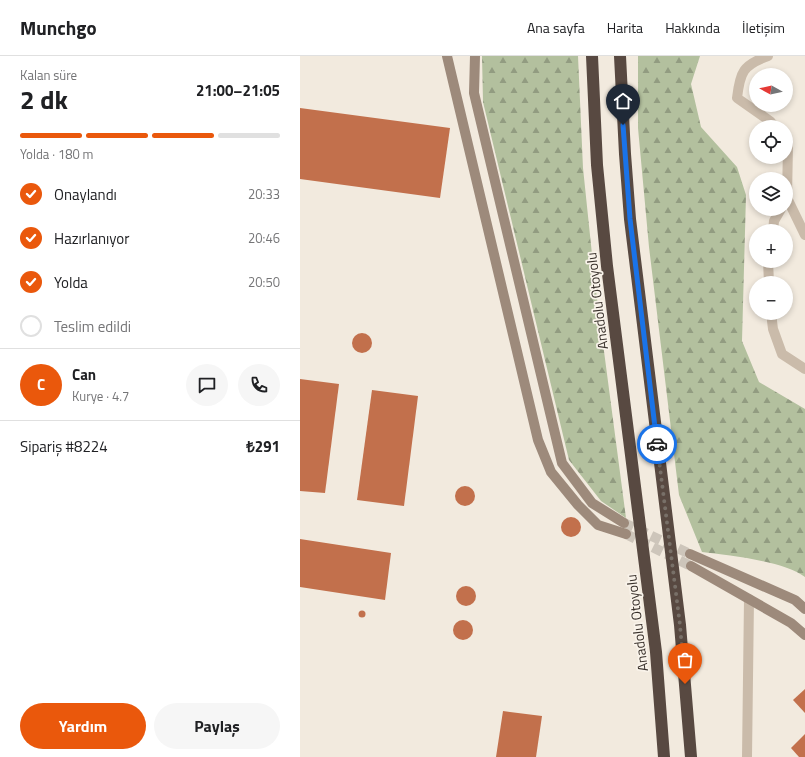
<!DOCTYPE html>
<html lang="tr">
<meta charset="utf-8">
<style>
:root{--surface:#fff;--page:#f6f6f6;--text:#202124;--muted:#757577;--line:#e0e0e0;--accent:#ea580c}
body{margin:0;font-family:"Titillium Web",sans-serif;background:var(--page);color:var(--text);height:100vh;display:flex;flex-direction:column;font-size:15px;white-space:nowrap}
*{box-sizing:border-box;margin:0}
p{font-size:13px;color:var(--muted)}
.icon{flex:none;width:22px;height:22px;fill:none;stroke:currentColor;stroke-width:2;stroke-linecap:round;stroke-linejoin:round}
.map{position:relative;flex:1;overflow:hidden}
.details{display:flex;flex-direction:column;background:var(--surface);width:300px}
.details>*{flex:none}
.needle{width:26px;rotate:278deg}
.tools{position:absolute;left:449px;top:12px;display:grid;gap:8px}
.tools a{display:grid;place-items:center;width:44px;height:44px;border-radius:50%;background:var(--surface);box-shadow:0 2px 6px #0003;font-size:20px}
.pin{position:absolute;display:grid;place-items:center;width:34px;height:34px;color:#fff;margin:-41px -17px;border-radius:50% 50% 50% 0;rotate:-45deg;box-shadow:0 0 4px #0007}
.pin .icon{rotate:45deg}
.courier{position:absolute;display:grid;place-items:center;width:40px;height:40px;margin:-20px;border:3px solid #1a73e8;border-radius:50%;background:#fff;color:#222;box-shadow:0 1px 5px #0007}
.head em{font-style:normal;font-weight:700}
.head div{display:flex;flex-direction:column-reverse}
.head{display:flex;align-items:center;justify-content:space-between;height:68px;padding:0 20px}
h1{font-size:26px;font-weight:700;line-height:30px}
.bar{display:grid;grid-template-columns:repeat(4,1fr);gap:6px 4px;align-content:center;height:48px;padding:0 20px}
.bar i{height:5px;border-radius:3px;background:var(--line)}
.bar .current{background:var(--accent)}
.bar p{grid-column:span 4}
.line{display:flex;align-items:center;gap:10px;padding:0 20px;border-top:1px solid var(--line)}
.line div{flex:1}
.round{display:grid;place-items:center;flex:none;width:42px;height:42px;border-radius:21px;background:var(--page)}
ol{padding:0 20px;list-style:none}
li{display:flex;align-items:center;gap:12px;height:44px}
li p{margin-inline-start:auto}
li .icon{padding:4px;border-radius:50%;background:var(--accent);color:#fff;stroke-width:4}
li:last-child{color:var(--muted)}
li i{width:22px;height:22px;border:2px solid var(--line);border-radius:50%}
.cta{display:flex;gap:8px;margin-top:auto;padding:8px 20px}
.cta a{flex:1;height:46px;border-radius:24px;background:var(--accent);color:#fff;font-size:16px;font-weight:700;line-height:46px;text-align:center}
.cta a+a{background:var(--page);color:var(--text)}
header{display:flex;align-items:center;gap:24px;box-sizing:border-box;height:56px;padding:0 20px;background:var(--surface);border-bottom:1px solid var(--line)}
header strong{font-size:19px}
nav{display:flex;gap:22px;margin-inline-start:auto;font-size:14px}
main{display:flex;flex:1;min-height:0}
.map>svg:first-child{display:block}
.forest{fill:url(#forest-firs)}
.building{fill:#c2704c}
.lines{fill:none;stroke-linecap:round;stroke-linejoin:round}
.secondary-tunnel{stroke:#cdc5ba;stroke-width:10;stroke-dasharray:10 5;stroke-linecap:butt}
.minor{stroke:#cabbaa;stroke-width:10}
.secondary{stroke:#9d8a7b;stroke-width:10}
.motorway{stroke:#584941;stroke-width:12}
.done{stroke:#787068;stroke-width:4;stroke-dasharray:0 7.2}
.route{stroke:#1a73e8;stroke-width:5}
.labels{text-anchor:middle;stroke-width:3.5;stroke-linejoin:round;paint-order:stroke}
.street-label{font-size:14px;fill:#372f29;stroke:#f9f3ea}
</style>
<header>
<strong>Munchgo</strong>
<nav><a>Ana sayfa</a><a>Harita</a><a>Hakkında</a><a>İletişim</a></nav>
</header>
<main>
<section class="details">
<div class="head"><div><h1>2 dk</h1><p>Kalan süre</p></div><em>21:00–21:05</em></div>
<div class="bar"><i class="current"></i><i class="current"></i><i class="current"></i><i></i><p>Yolda · 180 m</p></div>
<ol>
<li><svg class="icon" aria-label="check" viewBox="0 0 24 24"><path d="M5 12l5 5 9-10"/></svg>Onaylandı<p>20:33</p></li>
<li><svg class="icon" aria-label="check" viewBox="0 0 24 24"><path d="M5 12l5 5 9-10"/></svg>Hazırlanıyor<p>20:46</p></li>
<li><svg class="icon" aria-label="check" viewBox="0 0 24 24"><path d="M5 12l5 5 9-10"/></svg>Yolda<p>20:50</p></li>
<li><i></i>Teslim edildi</li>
</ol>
<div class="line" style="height:72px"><b class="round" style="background:var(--accent);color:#fff">C</b><div><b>Can</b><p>Kurye · 4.7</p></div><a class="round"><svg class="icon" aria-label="chat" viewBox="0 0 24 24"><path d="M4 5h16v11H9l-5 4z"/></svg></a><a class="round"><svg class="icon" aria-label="phone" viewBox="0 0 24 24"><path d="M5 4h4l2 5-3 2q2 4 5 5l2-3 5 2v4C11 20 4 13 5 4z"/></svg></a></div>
<div class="line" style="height:52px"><div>Sipariş #8224</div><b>₺291</b></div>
<div class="cta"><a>Yardım</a><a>Paylaş</a></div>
</section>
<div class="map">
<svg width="505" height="701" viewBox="0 0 505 701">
<defs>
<pattern id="forest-firs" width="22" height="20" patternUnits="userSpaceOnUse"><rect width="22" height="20" fill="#b3c09e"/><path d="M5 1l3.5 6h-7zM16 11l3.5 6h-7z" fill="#929c81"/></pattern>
</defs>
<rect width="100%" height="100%" fill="#f2eade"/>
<!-- forest -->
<g class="forest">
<polygon points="182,0 278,0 283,112 295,227 326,462 301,445 269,404 183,46"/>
<path d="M338,0h62l-9,28 10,43 36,40 9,28 -4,146 17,41 46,27v168c-21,-16 -77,-22 -103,-25l-23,-57 -30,-248 -11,-119z"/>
</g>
<!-- building -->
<g class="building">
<polygon points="0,52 150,72 140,142 0,123"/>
<circle cx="62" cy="287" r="10"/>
<polygon points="0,323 39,328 25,437 0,435"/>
<polygon points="72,334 118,340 104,450 57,444"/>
<circle cx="165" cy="440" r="10"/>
<circle cx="271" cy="471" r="10"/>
<polygon points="0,483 91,497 85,544 0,531"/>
<circle cx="166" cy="540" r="10"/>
<circle cx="62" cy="558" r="3.5"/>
<circle cx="163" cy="574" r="10"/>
<polygon points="505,633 505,657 493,644"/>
<polygon points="203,655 242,660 236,701 196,701"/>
<polygon points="505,678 505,701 499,701 491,692"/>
</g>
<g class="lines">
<!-- secondary-tunnel -->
<g class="secondary-tunnel">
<polyline points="324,467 390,498"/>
<polyline points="326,478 391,510"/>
</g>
<!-- minor -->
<g class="minor">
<path d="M468,0c-25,9 -28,16 -31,42l33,23 5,6"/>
<polyline points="486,86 488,89 487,142 505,179"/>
<polyline points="473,175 474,165 481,153"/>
<polyline points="468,205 469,227"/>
<polyline points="471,257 473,273 482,298 505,313"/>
<polyline points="447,701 449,543"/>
</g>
<!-- secondary -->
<g class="secondary">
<polyline points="147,0 238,384 251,416 278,449 298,469 326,478"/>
<polyline points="175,0 174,37 262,407 292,447 324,467"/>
<polyline points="390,498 495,544 505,553"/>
<polyline points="391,510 491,567 505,579"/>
</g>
<!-- motorway -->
<g class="motorway">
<polyline points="292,0 297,109 307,210 356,596 364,701"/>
<polyline points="320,0 325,98 330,163 380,569 391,701"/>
</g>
</g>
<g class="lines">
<!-- done -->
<polyline class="done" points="357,388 380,569 385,628"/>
<!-- route -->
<polyline class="route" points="323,69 330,163 357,388"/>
</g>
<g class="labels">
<!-- street labels -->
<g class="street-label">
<text transform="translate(297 245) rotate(-97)" y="5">Anadolu Otoyolu</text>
<text transform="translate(337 567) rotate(-97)" y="5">Anadolu Otoyolu</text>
</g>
</g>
</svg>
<div class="tools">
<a><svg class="needle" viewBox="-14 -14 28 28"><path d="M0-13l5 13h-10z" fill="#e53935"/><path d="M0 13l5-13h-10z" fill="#757577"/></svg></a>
<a><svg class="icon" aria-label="locate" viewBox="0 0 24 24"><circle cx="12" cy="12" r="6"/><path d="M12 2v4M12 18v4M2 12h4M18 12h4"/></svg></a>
<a><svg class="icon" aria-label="layers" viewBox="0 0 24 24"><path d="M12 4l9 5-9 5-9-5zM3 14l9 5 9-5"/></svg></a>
<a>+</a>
<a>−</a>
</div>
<div class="pin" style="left:385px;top:628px;background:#ea580c"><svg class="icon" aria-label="bag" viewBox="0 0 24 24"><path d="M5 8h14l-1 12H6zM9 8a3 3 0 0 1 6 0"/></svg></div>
<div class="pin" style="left:323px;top:69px;background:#1f2937"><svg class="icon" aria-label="home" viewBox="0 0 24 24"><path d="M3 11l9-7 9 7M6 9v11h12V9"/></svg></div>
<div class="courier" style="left:357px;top:388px"><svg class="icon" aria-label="car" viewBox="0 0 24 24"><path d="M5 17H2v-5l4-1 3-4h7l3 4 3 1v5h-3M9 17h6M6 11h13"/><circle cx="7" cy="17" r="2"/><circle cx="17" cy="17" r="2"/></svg></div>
</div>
</main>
